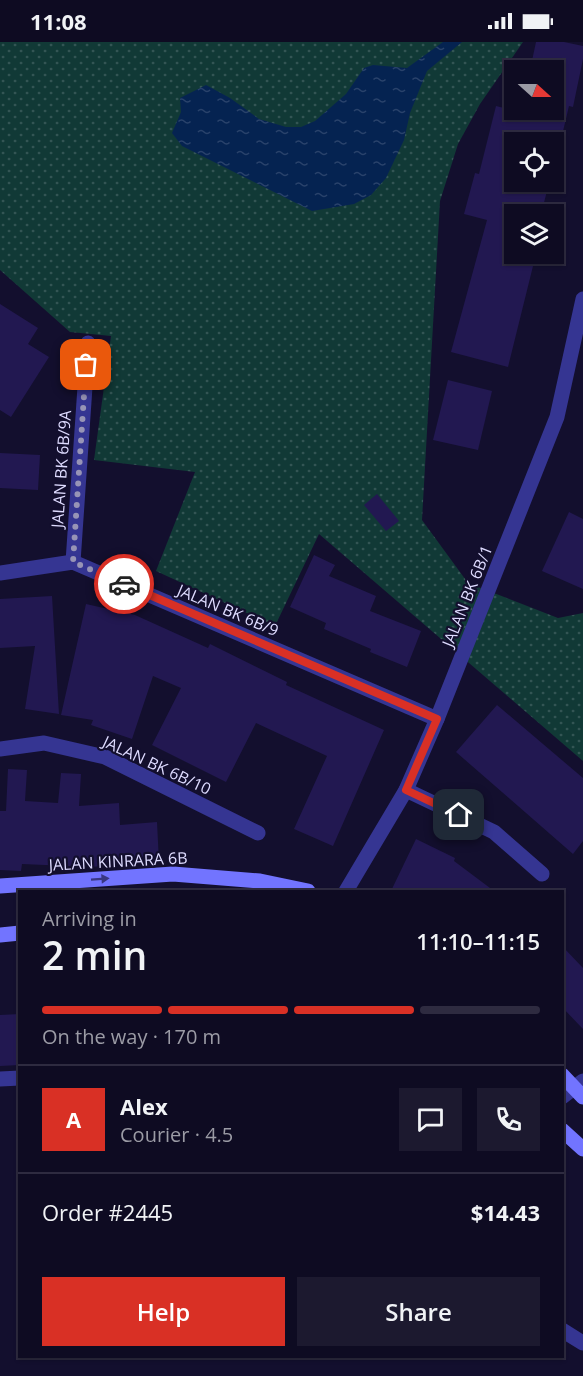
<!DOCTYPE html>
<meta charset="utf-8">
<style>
:root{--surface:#0e0b22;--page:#1c192f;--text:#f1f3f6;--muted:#9b9ba5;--line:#2e2b40;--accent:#d93025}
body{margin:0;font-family:"Open Sans",sans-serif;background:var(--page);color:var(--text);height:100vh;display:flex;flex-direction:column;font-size:22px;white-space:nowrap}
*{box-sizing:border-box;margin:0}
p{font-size:20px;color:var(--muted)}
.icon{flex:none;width:33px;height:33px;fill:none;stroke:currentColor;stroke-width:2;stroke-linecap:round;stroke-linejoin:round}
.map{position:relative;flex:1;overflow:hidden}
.drawer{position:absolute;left:18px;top:848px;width:546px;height:468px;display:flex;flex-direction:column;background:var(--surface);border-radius:0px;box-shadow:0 2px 4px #0004,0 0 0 2px var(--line)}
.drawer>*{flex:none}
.needle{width:39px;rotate:111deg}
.controls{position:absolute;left:504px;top:18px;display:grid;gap:12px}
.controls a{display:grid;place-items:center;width:60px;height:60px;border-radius:0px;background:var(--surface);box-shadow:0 2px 4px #0004,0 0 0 2px var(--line);font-size:30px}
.pin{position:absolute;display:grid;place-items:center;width:51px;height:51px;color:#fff;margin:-26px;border-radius:12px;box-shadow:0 3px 9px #0006}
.courier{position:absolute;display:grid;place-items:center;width:60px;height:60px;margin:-30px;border:4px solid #d93025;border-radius:50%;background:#fff;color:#222;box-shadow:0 2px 8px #0007}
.summary em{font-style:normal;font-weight:600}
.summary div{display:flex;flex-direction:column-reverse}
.summary{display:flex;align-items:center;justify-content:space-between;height:102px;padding:0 24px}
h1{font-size:39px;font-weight:600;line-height:45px}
.bar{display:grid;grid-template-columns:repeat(4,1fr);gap:9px 6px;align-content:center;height:72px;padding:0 24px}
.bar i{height:8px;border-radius:4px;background:var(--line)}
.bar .active{background:var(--accent)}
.bar p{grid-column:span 4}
.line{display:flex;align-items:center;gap:15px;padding:0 24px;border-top:2px solid var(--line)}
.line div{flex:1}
.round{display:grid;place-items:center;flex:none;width:63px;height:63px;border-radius:0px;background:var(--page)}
.button{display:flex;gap:12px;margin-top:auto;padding:12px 24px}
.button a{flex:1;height:69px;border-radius:0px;background:var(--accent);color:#fff;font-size:24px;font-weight:600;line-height:69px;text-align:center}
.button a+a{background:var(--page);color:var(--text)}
.status{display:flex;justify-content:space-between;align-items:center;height:42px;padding:0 30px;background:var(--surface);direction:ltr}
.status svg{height:16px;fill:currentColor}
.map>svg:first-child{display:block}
.grass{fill:url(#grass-dots)}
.water{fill:url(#water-ripples)}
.building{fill:#221851}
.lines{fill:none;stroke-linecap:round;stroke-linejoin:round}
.street{stroke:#353592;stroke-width:15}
.secondary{stroke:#7274ff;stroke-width:15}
.oneway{fill:#393782}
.done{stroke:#9794b6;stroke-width:6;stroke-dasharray:0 10.8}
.route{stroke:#d93025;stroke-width:8}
.labels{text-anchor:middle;stroke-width:4.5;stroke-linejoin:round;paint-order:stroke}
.street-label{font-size:16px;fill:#dedbff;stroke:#130f2e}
</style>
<div class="status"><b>11:08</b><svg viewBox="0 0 49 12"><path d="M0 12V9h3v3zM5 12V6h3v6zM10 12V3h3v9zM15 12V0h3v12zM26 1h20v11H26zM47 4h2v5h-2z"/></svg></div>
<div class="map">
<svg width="583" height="1334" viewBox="0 0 583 1334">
<defs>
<pattern id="grass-dots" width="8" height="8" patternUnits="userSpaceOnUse" patternTransform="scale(1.5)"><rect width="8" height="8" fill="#113936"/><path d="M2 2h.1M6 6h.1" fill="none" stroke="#335554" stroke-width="1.8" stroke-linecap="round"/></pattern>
<pattern id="water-ripples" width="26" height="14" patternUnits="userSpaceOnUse" patternTransform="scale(1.5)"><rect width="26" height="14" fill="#052351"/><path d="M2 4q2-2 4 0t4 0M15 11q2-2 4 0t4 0" fill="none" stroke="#29426b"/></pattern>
</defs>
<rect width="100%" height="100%" fill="#130f2e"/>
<!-- grass -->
<polygon class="grass" points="0,0 523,0 480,62 458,102 440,159 422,478 468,541 558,576 583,571 583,719 319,492 275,584 156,529 195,430 94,418 111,294 70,290 0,228"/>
<!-- water -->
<polygon class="water" points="443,0 462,0 427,29 410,71 404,98 386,136 371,153 354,162 312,169 182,104 172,91 181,70 180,56 206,43 230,56 259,77 286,85 301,85 315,79 346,52 364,26 373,23 407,26"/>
<!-- building -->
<g class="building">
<polygon points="536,0 564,0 583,4 583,17 573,65 569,64 559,106 554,106 554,100 514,100 514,141 547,149 541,172 514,172 514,212 536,212 508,325 451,310 487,178 464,172 475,131 479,132 496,64 554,78 554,28 530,28"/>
<polygon points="0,262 38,286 28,302 49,315 11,375 0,368"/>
<polygon points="448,338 492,349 478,408 433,398"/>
<polygon points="0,411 40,413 38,448 0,446"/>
<polygon points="377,452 399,479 386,489 364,463"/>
<polygon points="569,470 583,477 583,547 542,529"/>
<polygon points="314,513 335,523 329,534 376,554 370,569 421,589 407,625 370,610 371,607 324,587 326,581 290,565"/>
<polygon points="52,554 59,672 25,667 35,604 0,606 0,557"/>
<polygon points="86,562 135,573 208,606 210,602 287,640 286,643 384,688 333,804 294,787 327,714 256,681 226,740 152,703 181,646 153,634 132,697 91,683 93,678 61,673"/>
<polygon points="497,663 583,736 583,799 573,812 456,710"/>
<polygon points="8,727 27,728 25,759 58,761 61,731 81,732 79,764 119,761 120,783 157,780 159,820 90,825 22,822 21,829 0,828 0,769 6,769"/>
<polygon points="416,797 455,816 454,819 494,849 391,849"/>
<polygon points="562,904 583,926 583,987 562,965"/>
<polygon points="20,972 20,1023 0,1024 0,973"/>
</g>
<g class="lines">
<!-- street -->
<g class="street">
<polyline points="73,520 88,301"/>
<polyline points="0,531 73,520 437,677"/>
<polyline points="0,707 44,701 105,715 258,791"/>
<polyline points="406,748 494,790 542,832"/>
<polyline points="346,849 406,748 437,677 557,375 583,257"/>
<polyline points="0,1037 20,1036"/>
<polyline points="562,1055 583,1039"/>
<polyline points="562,1288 583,1301"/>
</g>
<!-- secondary -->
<g class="secondary">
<polyline points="0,844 173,832 260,839 308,849"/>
<polyline points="0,893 20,891"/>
<polyline points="562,1033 583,1055"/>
<polyline points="562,1088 583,1107"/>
</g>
</g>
<!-- one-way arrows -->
<defs><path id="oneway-solid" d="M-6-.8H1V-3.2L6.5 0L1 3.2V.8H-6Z" transform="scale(1.5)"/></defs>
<use class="oneway" href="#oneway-solid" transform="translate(100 837) rotate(-4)"/>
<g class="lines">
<!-- done -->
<polyline class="done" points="86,323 73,520 124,542"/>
<!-- route -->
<polyline class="route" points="124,542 437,677 406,748 459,773"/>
</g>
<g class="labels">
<!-- street labels -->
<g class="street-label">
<text transform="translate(61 427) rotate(-86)" y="6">JALAN BK 6B/9A</text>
<text transform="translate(467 554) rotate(-68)" y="6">JALAN BK 6B/1</text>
<text transform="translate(228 568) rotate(23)" y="6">JALAN BK 6B/9</text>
<text transform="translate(157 723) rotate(25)" y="6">JALAN BK 6B/10</text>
<text transform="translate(118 819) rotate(-3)" y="6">JALAN KINRARA 6B</text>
</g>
</g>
</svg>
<div class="controls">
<a><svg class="needle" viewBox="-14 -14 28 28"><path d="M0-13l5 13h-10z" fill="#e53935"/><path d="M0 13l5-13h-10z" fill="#9b9ba5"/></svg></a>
<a><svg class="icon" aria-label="locate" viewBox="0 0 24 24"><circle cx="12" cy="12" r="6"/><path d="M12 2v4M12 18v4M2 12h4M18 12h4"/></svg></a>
<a><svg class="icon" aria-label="layers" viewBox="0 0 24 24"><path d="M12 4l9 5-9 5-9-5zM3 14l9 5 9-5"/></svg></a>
</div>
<div class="pin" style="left:86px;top:323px;background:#ea580c"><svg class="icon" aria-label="bag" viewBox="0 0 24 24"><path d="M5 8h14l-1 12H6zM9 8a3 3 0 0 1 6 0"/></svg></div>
<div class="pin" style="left:459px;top:773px;background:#1f2937"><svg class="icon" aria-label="home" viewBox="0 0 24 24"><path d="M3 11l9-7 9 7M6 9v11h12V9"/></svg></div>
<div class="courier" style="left:124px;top:542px"><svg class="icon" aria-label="car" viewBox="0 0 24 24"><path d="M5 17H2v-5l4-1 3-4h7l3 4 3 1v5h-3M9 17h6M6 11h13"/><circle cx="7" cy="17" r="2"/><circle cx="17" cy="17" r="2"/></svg></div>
<section class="drawer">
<div class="summary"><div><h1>2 min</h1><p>Arriving in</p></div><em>11:10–11:15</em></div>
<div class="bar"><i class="active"></i><i class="active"></i><i class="active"></i><i></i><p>On the way · 170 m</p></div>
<div class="line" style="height:108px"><b class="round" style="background:var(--accent);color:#fff">A</b><div><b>Alex</b><p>Courier · 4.5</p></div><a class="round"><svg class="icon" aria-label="chat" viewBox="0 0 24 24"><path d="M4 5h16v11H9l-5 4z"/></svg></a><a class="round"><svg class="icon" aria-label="phone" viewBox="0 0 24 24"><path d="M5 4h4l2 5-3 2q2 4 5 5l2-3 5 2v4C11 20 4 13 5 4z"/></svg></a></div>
<div class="line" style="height:78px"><div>Order #2445</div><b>$14.43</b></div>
<div class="button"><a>Help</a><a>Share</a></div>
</section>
</div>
